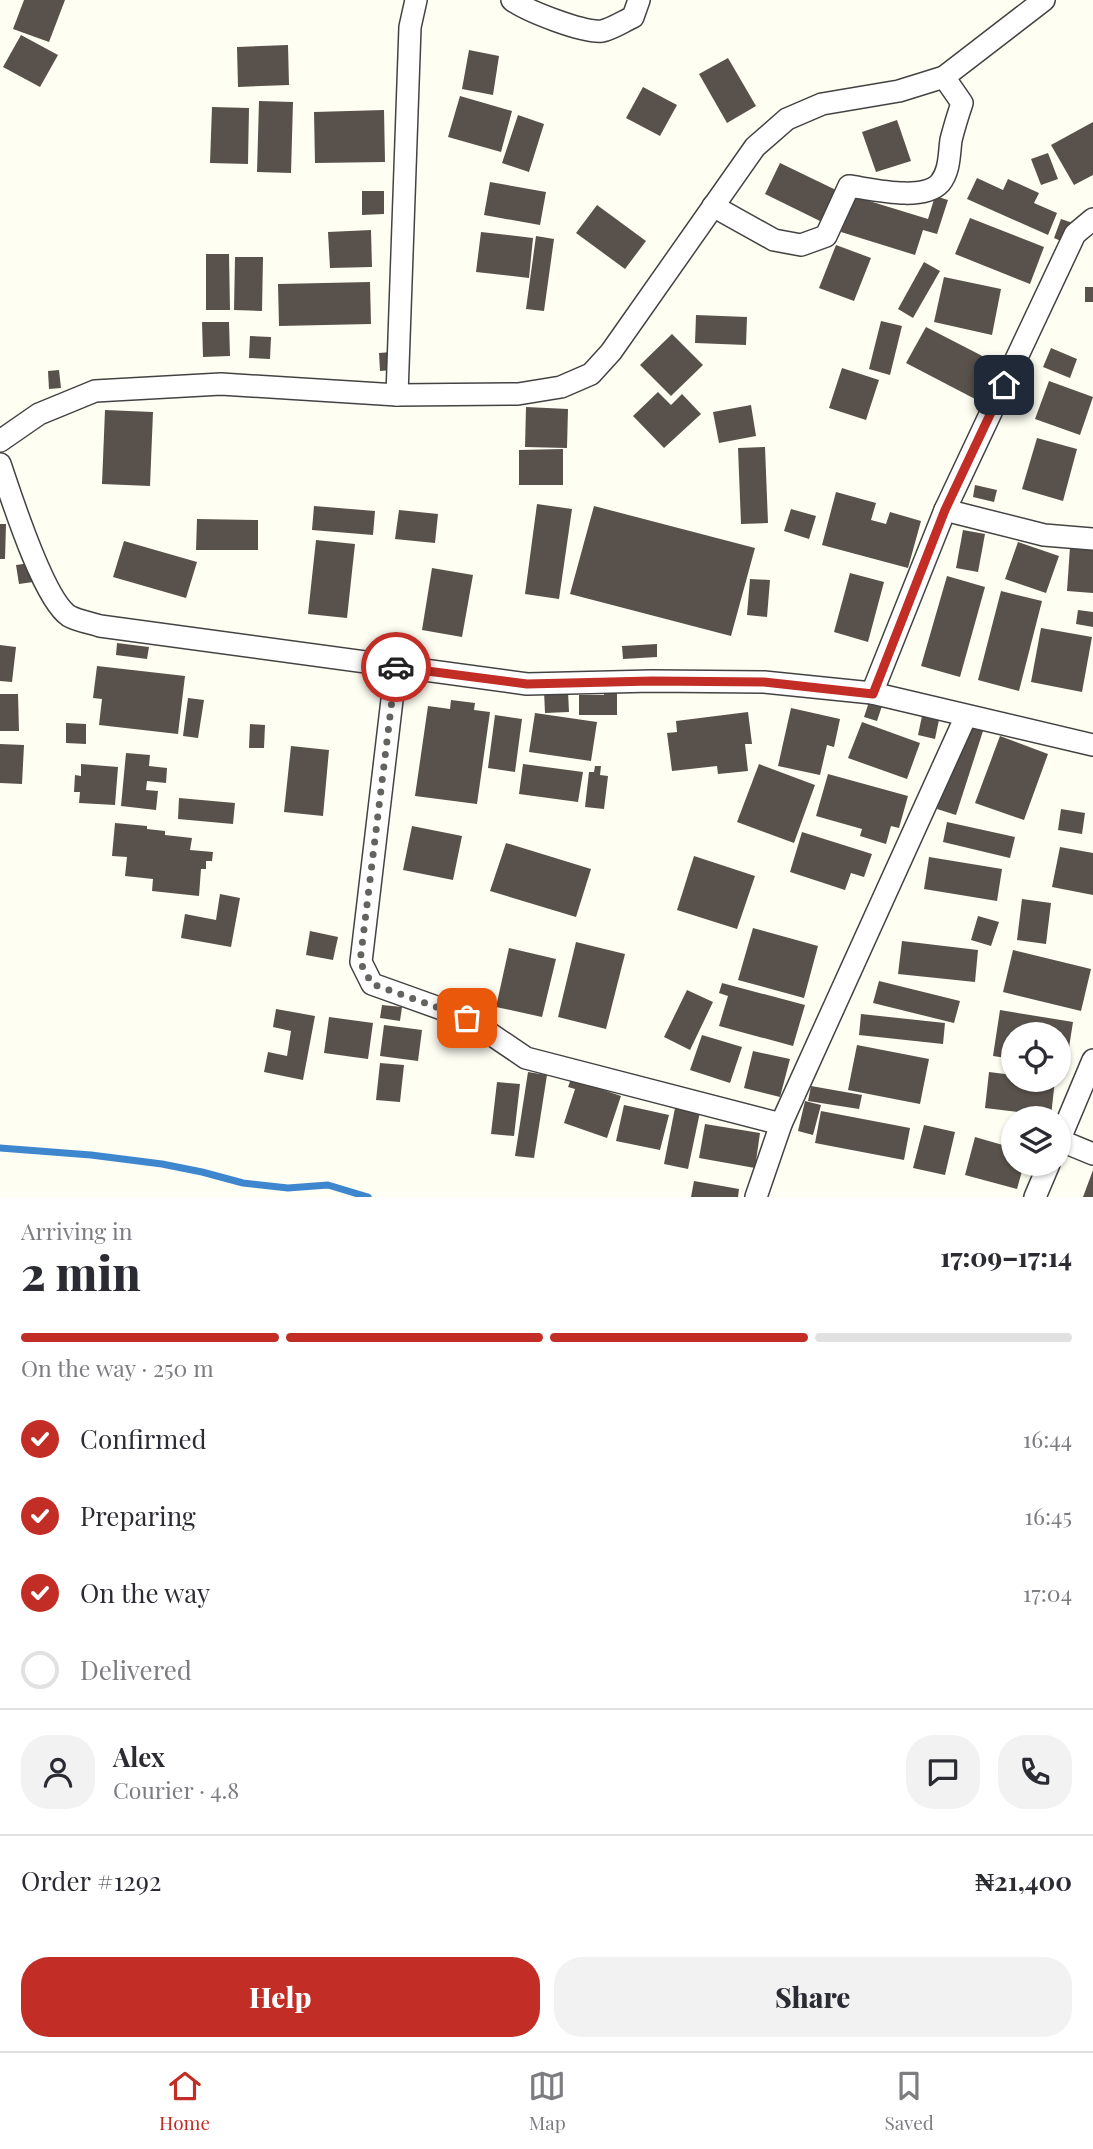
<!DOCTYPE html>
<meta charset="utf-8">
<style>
:root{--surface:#fff;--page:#f2f2f3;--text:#2b2b33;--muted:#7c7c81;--line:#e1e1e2;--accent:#c22d26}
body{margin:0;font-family:"Playfair Display",serif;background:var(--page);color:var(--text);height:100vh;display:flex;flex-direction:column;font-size:26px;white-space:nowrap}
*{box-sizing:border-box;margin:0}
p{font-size:23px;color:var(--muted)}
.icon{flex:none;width:38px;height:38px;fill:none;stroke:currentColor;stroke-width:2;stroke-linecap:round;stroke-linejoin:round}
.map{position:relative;height:1197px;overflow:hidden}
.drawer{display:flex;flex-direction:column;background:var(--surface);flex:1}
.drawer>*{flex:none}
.buttons{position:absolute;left:1001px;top:1022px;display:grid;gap:14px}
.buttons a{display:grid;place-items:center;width:70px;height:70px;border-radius:50%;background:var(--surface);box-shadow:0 2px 5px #0004;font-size:35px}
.pin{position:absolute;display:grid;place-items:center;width:60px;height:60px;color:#fff;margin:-30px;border-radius:14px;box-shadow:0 4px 10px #0006}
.courier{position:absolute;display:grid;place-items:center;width:70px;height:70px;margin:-35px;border:5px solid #c22d26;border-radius:50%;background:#fff;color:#222;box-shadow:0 2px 9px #0007}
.overview em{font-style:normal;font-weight:800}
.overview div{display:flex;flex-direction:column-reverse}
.overview{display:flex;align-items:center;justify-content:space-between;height:119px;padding:0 21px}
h1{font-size:46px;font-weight:800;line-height:52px}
.bar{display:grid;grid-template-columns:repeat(4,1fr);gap:10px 7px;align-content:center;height:84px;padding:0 21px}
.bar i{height:9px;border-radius:5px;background:var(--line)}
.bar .active{background:var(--accent)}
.bar p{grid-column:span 4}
.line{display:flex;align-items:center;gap:18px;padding:0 21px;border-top:2px solid var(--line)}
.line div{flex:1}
.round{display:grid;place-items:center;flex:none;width:74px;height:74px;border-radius:28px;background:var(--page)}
ol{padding:0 21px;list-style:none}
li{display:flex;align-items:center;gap:21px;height:77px}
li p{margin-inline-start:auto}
li .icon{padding:7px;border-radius:50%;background:var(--accent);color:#fff;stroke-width:4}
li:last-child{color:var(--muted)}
li i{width:38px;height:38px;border:4px solid var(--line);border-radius:50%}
.cta{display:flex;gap:14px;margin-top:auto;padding:14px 21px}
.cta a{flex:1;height:80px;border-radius:28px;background:var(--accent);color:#fff;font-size:28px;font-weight:800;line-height:80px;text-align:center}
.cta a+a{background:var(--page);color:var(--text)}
.tab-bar{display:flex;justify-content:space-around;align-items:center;height:98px;border-top:2px solid var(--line);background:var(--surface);font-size:19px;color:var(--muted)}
.tab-bar a{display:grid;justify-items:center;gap:4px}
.tab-bar .active{color:var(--accent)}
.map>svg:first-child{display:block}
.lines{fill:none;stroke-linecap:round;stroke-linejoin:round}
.stream{stroke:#3e87ce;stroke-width:7}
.building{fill:#59524c}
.street-casing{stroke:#434343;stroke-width:24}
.street{stroke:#fff;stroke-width:21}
.done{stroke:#64635f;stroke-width:7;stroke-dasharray:0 12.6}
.route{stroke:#c22d26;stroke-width:9}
</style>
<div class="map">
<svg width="1093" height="1197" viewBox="0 0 1093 1197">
<rect width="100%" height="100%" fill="#fffef3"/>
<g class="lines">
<!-- stream -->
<polyline class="stream" points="0,1148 91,1155 162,1164 202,1172 243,1183 288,1188 328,1185 368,1197"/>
</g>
<!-- building -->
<g class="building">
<polygon points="24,0 65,0 49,42 13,29"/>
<polygon points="21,35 58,55 40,87 3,67"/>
<polygon points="288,45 289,85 238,87 237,47"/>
<polygon points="469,50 499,56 493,95 462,89"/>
<polygon points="728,58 756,106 727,123 699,74"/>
<polygon points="643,87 677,105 660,136 626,118"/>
<polygon points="460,96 512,111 501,152 448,137"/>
<polygon points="259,101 293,102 291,173 257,172"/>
<polygon points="212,107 249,108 248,164 210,163"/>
<polygon points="384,110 385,162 315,163 314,112"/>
<polygon points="518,115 544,124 529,172 502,163"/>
<polygon points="897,120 911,161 876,172 862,132"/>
<polygon points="1093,122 1093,175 1074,185 1051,145"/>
<polygon points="1048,153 1058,179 1041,185 1031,159"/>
<polygon points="780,163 838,191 822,222 765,194"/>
<polygon points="977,178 1003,190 1008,179 1039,193 1034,203 1057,213 1048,235 967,199"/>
<polygon points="490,182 546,192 540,225 484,215"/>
<polygon points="362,191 384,191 384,214 362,215"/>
<polygon points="853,196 928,219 935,196 948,200 937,234 923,230 915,255 841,232"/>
<polygon points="597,205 646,241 625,269 576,233"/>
<polygon points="970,218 1044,247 1030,284 955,254"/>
<polygon points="1061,219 1076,224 1068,244 1054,238"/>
<polygon points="371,230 372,267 330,268 328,232"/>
<polygon points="481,232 533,238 529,278 476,272"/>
<polygon points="536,236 554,239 544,311 526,309"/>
<polygon points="836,245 871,258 854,301 819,288"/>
<polygon points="206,254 229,254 230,310 206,310"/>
<polygon points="235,257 263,257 262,311 234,310"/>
<polygon points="924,262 940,271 913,318 898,309"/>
<polygon points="944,277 1001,289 992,335 934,322"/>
<polygon points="370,282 371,324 279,326 278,284"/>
<rect x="1085" y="287" width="8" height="15"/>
<polygon points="696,315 747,317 746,345 695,343"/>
<polygon points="881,321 902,326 890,375 869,369"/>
<polygon points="202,322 229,322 230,356 203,357"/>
<polygon points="926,327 996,363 977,400 906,363"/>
<polygon points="672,334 703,365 671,396 640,365"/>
<polygon points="250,336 271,337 270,359 249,358"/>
<polygon points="1051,348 1077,359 1070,378 1043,367"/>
<polygon points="391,352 392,370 380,371 379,353"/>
<polygon points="842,368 879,380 866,420 829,408"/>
<polygon points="59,370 61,388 49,389 48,371"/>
<polygon points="1049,381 1093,397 1080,435 1035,419"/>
<polygon points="658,392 671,405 682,394 701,414 664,448 633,416"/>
<polygon points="751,405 756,436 719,443 713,412"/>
<polygon points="526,407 568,409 567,448 525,447"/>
<polygon points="105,410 153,412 150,486 102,484"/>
<polygon points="1037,438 1077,449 1063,501 1022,489"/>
<polygon points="765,447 768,523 741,524 738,448"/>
<polygon points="563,449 563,485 519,485 519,450"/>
<polygon points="975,485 997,490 994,502 973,497"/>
<polygon points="836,492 876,503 871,520 886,524 890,512 921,521 908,568 822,545"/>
<polygon points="537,504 572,509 559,599 525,594"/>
<polygon points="314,506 375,511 373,535 312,530"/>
<polygon points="594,506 755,548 731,636 570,594"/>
<polygon points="791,509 816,516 809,539 784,531"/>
<polygon points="399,510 438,514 435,543 395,539"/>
<polygon points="197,519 258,520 258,550 196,550"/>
<polygon points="0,524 6,524 5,559 0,559"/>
<polygon points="963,530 985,534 978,572 956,568"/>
<polygon points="316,540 355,544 347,618 308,614"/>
<polygon points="124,541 197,562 186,598 113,577"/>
<polygon points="1018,542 1059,556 1046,593 1005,579"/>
<polygon points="1070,547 1093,549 1093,593 1067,591"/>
<polygon points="30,563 33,582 19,584 16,565"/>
<polygon points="432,568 473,575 462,637 422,630"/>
<polygon points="850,573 884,582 868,642 834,632"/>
<polygon points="947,576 985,587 960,677 921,666"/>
<polygon points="750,579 770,580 767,617 747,615"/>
<polygon points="1001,591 1042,601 1019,691 978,680"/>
<polygon points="1078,610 1093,612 1093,627 1076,624"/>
<polygon points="1041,628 1092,637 1082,692 1031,682"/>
<polygon points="117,643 149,647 147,659 116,655"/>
<polygon points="657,644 657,657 623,659 622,646"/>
<polygon points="0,645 16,647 12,682 0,681"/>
<polygon points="97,666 185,676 178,734 99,725 102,699 93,698"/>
<polygon points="604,689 617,689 617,715 579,715 579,695 604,695"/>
<polygon points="544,691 568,691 569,712 545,713"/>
<polygon points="0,694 18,694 19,731 0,731"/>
<polygon points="188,698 204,700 198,738 183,736"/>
<polygon points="870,699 883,703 877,721 864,717"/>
<polygon points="451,700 475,703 474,710 490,712 477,804 415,796 428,706 450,709"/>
<polygon points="791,708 840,719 834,747 827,745 820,775 778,766"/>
<polygon points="748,712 752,744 745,744 748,771 718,774 717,766 672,771 667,733 677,732 676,721"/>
<polygon points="535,713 597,722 591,761 529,752"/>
<polygon points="495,715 522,719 515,772 488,768"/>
<polygon points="922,716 939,720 935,739 918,735"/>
<polygon points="862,722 920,743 907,779 848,758"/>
<polygon points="66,723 86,724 86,744 66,743"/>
<polygon points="250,724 265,725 264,748 249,748"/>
<polygon points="969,727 983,731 956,815 937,809 957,745"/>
<polygon points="1000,736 1048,754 1024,820 975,803"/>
<polygon points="0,744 24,745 22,784 0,783"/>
<polygon points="291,746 329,750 323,816 284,812"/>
<polygon points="126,753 150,755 149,766 167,768 166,783 147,781 146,790 158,791 156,810 121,806"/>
<polygon points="81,764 118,767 115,805 79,803 80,792 74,792 75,775 81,776"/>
<polygon points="523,764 583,772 578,802 519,794"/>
<polygon points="759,764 815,785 794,843 737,822"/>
<polygon points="595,766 601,766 600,775 608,776 604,809 585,807 589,772 594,772"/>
<polygon points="828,774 908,796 899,828 891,826 886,844 860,836 862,829 816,816"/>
<polygon points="179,798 235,803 233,824 178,819"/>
<polygon points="1061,809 1085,813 1082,834 1058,830"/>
<polygon points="947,822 1015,837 1010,858 943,842"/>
<polygon points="115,823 147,826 147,829 165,831 165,835 192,838 190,850 213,852 212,861 206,861 206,869 201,869 199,896 152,891 153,879 125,876 127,857 112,856"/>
<polygon points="412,826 462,836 453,880 403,870"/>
<polygon points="802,832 872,854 864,877 851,873 845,890 790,872"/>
<polygon points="506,843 591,869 576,917 490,891"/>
<polygon points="1060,847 1093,853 1093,895 1052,887"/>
<polygon points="694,856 755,876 737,929 677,910"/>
<polygon points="929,857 1002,869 997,901 924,889"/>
<polygon points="220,894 240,898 231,947 181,938 185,914 216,920"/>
<polygon points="1022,899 1051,903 1046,944 1017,940"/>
<polygon points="978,916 999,922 991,946 971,940"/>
<polygon points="753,928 818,946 804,998 738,980"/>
<polygon points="310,931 338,937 333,960 306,955"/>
<polygon points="902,941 978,950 975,982 898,974"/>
<polygon points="576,942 625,954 606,1029 558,1017"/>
<polygon points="509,948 556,959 542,1017 496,1007"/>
<polygon points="1013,950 1091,969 1081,1011 1003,992"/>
<polygon points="879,981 960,1001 954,1023 873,1003"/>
<polygon points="722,983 805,1005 793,1046 719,1026 728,996 719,993"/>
<polygon points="687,990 713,1002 690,1050 664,1037"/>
<polygon points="382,1005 402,1007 400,1021 380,1018"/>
<polygon points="276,1009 315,1016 303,1080 264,1072 268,1052 287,1056 291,1031 273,1027"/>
<polygon points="1000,1010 1073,1022 1066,1067 1059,1066 1059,1034 1013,1034 1013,1059 993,1056"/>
<polygon points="861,1014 945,1023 943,1044 859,1035"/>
<polygon points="329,1017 373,1023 368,1059 324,1053"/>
<polygon points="384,1025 422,1030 418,1061 380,1056"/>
<polygon points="702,1035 742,1047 730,1083 690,1070"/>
<polygon points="857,1045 929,1059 920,1104 848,1090"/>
<polygon points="753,1051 790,1059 780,1097 744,1088"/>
<polygon points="380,1063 404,1065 400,1102 376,1100"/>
<polygon points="528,1072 547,1075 534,1158 515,1156"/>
<polygon points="989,1072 1013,1075 1013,1080 1055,1080 1051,1116 985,1108"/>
<polygon points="571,1079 621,1096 607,1138 564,1123 575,1089 568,1087"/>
<polygon points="497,1082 520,1084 514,1136 491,1134"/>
<polygon points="811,1086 862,1095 859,1109 808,1101"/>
<polygon points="805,1101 821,1105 813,1135 798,1131"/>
<polygon points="624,1105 669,1115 660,1150 616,1141"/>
<polygon points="675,1108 700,1112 688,1169 664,1164"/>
<polygon points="821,1111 910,1128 904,1160 815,1143"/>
<polygon points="705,1124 760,1133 755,1168 699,1158"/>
<polygon points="924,1125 955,1132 945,1175 913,1168"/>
<polygon points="975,1137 1013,1148 1013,1164 1024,1164 1017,1189 965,1175"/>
<polygon points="1093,1170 1093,1197 1083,1197"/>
<polygon points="694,1181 739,1189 738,1197 691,1197"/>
</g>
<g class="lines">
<!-- street casing -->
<g class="street-casing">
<g id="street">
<path d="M512,0c15,11 71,33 90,31 10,-2 22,-10 31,-14l6,-17"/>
<path d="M713,206l61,34 27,5 25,-9 23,-50c22,3 74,16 91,-3 10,-12 9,-29 11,-43 3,-12 7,-25 11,-37l-18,-26"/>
<polyline points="397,395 410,27 416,0"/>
<polyline points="0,441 39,414 95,391 221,384 397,395 518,394 561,387 591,374 611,352 755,147 787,119 822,104 899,91 944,77 1044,0"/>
<path d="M0,464c11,32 43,135 69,152 9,5 22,7 31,10l427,58 125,-3 112,1 108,11 221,52"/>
<polyline points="945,510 1044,535 1093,539"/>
<polyline points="396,666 361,962 372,984 467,1018 526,1058 781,1124"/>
<polyline points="872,693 945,510 1075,234 1093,219"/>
<polyline points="1059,1140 1093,1154"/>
<polyline points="1059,1141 1093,1060"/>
<polyline points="756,1197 781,1124 966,716"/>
<polyline points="1035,1197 1049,1164"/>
</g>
</g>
<!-- street -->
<use href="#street" class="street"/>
</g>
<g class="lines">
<!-- done -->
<polyline class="done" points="396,667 360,962 372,984 467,1018"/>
<!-- route -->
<polyline class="route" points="396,667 527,684 652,681 764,682 873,694 945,510 1004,385"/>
</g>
</svg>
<div class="buttons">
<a><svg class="icon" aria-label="locate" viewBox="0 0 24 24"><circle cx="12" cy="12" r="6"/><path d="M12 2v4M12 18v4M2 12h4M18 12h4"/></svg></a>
<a><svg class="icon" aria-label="layers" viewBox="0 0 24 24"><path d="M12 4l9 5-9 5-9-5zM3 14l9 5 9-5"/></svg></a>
</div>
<div class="pin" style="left:467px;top:1018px;background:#ea580c"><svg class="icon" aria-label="bag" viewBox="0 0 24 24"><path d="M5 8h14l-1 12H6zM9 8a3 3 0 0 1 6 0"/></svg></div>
<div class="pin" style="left:1004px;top:385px;background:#1f2937"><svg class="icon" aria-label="home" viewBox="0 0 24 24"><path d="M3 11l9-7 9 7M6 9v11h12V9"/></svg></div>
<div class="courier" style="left:396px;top:667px"><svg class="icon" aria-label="car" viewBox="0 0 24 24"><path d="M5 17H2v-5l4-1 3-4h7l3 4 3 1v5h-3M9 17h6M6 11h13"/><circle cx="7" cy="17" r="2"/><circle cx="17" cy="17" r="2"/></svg></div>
</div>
<section class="drawer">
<div class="overview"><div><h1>2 min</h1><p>Arriving in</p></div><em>17:09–17:14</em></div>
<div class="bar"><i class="active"></i><i class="active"></i><i class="active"></i><i></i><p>On the way · 250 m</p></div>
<ol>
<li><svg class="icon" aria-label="check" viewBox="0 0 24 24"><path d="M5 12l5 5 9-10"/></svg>Confirmed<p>16:44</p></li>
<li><svg class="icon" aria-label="check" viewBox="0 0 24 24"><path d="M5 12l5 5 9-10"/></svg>Preparing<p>16:45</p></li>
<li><svg class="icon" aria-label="check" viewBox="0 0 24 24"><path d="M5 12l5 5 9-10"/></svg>On the way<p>17:04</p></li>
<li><i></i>Delivered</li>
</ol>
<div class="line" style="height:126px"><a class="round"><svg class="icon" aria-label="person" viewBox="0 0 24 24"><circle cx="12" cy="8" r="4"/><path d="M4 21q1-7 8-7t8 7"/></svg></a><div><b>Alex</b><p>Courier · 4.8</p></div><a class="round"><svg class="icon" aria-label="chat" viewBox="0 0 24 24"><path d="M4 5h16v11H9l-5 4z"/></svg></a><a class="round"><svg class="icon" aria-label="phone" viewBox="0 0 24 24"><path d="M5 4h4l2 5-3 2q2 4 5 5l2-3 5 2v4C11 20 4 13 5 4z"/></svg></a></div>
<div class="line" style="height:91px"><div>Order #1292</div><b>₦21,400</b></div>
<div class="cta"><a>Help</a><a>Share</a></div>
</section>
<nav class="tab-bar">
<a class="active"><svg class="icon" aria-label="home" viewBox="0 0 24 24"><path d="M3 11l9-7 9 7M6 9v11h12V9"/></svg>Home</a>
<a><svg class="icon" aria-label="map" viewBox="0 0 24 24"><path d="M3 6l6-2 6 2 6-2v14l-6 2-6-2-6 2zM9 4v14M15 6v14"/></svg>Map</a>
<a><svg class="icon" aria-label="saved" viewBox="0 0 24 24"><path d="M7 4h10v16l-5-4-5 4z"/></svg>Saved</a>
</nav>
